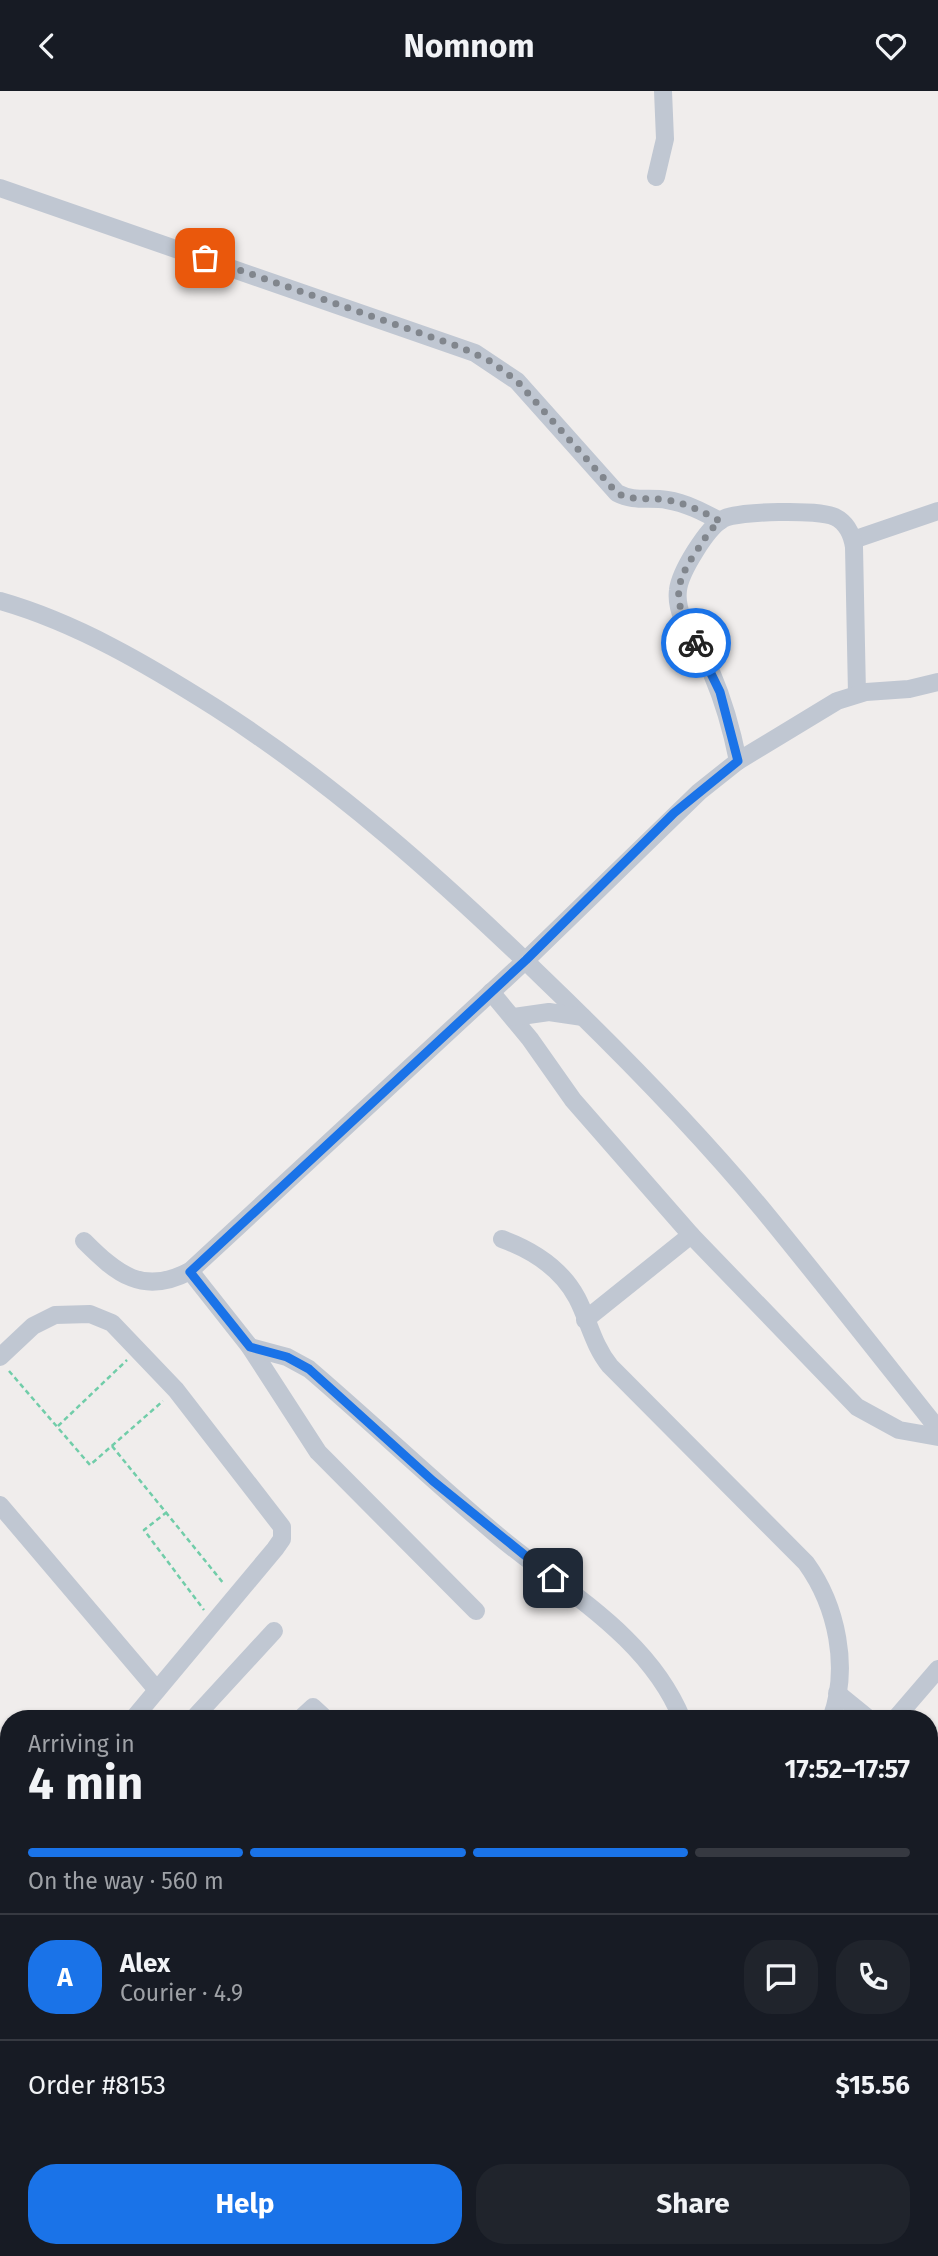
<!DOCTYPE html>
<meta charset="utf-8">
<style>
:root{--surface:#171b24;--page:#20242c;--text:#f1f3f6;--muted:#9ea1a6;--line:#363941;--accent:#1a73e8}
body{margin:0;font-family:"Fira Sans",sans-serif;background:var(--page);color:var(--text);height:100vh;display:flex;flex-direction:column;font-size:26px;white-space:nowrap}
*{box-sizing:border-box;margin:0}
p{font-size:23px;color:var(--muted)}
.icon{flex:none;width:38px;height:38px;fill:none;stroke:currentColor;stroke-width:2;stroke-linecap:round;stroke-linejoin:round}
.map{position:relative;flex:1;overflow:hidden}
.details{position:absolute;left:0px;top:1619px;width:938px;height:548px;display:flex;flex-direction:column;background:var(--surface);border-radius:28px 28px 0 0;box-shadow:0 2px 5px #0004}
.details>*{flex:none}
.pin{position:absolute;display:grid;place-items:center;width:60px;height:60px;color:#fff;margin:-30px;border-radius:14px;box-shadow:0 4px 10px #0006}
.courier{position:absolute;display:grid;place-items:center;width:70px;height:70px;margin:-35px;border:5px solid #1a73e8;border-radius:50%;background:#fff;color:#222;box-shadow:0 2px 9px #0007}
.summary em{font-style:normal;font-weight:700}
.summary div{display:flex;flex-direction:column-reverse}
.summary{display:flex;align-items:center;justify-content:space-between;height:119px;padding:0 28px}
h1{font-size:46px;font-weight:700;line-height:52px}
.bar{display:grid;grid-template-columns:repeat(4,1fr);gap:10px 7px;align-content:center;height:84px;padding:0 28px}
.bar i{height:9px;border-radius:5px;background:var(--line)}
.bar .active{background:var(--accent)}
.bar p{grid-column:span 4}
.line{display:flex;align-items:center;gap:18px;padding:0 28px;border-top:2px solid var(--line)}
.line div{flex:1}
.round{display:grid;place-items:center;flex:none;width:74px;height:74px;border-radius:28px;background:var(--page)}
.button{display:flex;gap:14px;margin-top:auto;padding:14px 28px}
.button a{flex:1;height:80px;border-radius:28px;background:var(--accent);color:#fff;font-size:28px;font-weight:700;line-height:80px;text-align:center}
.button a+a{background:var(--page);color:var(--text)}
header{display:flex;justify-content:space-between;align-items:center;height:91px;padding:0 28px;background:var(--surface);font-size:32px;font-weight:700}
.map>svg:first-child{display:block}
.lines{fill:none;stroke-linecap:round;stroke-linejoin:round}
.path{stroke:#71cda9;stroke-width:2.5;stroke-dasharray:5 3.5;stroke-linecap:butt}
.minor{stroke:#c0c7d2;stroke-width:18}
.major{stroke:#acb9cd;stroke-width:21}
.done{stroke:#81868d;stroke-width:7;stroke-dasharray:0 12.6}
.route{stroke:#1a73e8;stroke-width:9}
</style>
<header><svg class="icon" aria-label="back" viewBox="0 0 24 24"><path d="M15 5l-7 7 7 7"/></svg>Nomnom<svg class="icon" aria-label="heart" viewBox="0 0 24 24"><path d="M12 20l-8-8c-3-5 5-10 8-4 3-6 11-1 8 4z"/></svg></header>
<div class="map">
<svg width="938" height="2165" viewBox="0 0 938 2165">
<rect width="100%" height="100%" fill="#f0edec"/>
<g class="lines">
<!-- path -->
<g class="path">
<polyline points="9,1280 90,1374 163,1310"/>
<polyline points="58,1335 127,1269"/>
<polyline points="112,1355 224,1493"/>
<polyline points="167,1421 144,1439 204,1519"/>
</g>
<!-- minor -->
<g class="minor">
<polyline points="656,86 665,48 663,0"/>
<path d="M0,97l475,165 42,28 100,112c17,9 32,4 50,7 19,3 36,12 53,21"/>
<polyline points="853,449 938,420"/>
<path d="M0,510c77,22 148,64 216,107 120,77 226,172 328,271 76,73 151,149 219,231 59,72 117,146 175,219"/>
<path d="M738,670c-6,-30 -14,-59 -26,-87 -11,-26 -38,-55 -34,-84 2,-18 29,-62 45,-71 14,-8 97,-10 112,-2 12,6 17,17 19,30l3,147"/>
<polyline points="491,901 530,948 573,1009 691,1144 857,1316 899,1339 938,1346"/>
<polyline points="514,926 549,921 583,926"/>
<path d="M502,1148c30,11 59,29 75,59 12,23 16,47 33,68l196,197c31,43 44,105 25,156"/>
<path d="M84,1150c33,33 59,55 106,30l336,-311 173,-168 39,-31 99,-60 29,-9 43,-3 29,-7"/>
<polyline points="190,1180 250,1256 318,1361 476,1520"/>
<polyline points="585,1229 691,1144"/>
<path d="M250,1256l37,10 22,12c63,54 124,112 187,165 66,56 152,101 186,185"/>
<polyline points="0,1266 33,1235 55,1224 90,1223 112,1232 176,1299 282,1436 282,1448 275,1458 133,1628"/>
<polyline points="0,1414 157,1599"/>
<polyline points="837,1602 869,1628"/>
<polyline points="193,1628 274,1540"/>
<polyline points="300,1628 313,1616 326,1628"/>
<polyline points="895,1628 938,1578"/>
<polyline points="929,1703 938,1694"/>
<polyline points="0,1768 9,1766"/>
<polyline points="929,1774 938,1765"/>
<polyline points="0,1882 9,1871"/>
<polyline points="0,2107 9,2121"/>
<polyline points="0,2153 9,2148"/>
<polyline points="31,2158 35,2165"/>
<polyline points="639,2165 641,2158"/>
</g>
<!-- major -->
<g class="major">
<polyline points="0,1897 9,1910"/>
<polyline points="0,1972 9,1986"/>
<polyline points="73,2158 76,2165"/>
<polyline points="105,2158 108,2165"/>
<polyline points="269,2158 293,2165"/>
<polyline points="418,2165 433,2158"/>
<polyline points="493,2165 499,2158"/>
</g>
</g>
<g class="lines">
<!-- done -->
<path class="done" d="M205,167l255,89 30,14 27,20 100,112c17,9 32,4 50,7 19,3 36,12 53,21 -10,8 -17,20 -24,31 -26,37 -20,53 0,91"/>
<!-- route -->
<polyline class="route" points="553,1487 433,1390 309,1278 287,1266 250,1256 190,1181 526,869 674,722 738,670 720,601 696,552"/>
</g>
</svg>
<div class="pin" style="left:205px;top:167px;background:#ea580c"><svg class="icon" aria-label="bag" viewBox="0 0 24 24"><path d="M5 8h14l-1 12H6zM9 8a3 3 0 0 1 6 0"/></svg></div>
<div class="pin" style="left:553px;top:1487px;background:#1f2937"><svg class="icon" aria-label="home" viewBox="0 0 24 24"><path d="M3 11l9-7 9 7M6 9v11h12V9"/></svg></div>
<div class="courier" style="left:696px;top:552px"><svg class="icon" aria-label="bike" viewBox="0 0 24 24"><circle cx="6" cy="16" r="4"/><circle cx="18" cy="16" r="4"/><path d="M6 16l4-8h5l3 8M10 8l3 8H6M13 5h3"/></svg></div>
<section class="details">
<div class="summary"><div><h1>4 min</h1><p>Arriving in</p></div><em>17:52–17:57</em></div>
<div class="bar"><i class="active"></i><i class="active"></i><i class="active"></i><i></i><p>On the way · 560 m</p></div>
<div class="line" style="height:126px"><b class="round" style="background:var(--accent);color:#fff">A</b><div><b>Alex</b><p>Courier · 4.9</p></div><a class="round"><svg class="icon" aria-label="chat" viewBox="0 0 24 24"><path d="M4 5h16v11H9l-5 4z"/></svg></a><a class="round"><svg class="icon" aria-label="phone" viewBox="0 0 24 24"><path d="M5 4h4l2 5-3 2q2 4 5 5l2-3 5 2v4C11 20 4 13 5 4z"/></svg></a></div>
<div class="line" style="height:91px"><div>Order #8153</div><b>$15.56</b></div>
<div class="button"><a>Help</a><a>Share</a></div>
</section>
</div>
